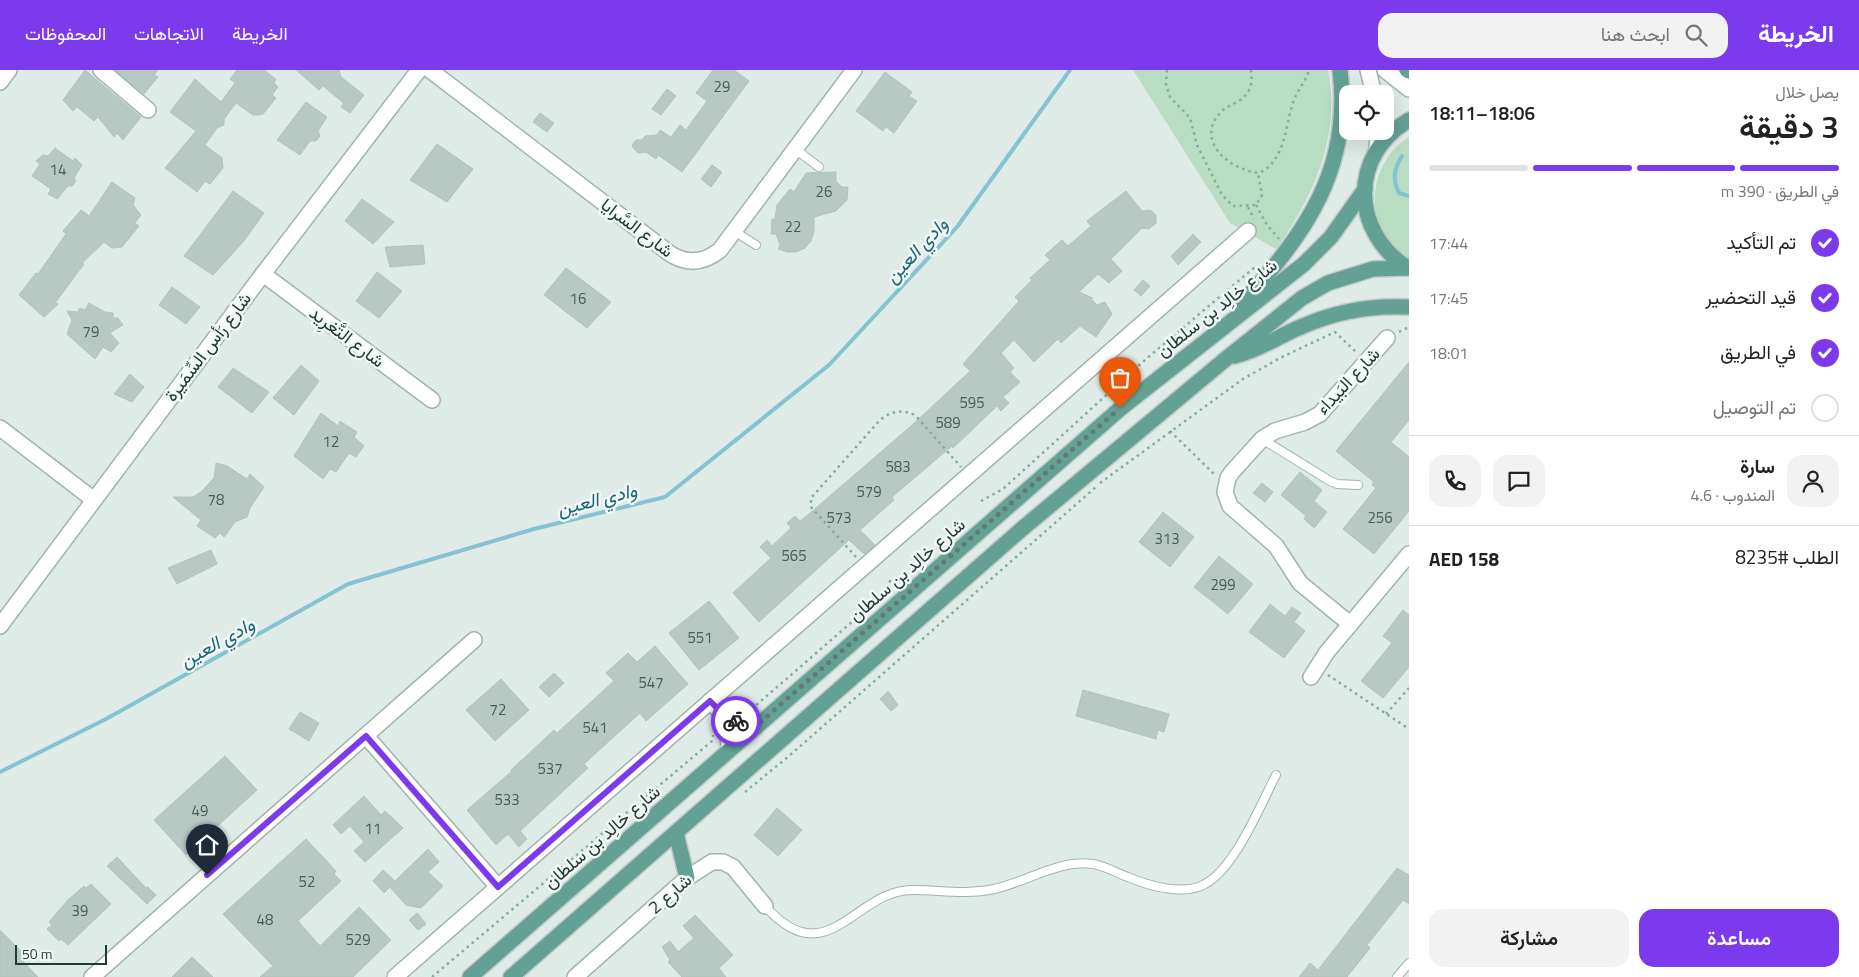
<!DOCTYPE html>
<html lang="ar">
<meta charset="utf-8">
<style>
:root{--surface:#fff;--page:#f2f2f2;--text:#222;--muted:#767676;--line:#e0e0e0;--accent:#7c3aed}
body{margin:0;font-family:"Titillium Web",Vazirmatn,sans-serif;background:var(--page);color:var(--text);direction:rtl;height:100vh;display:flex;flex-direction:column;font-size:19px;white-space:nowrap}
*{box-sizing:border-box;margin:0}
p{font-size:16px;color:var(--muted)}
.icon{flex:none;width:28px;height:28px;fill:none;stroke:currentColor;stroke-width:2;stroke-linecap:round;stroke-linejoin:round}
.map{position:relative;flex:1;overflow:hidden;direction:ltr}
.side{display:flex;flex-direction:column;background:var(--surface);width:450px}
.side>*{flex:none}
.controls{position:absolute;left:1339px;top:15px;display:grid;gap:10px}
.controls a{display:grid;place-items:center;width:55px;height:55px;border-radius:10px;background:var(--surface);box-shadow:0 5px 20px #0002;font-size:25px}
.scale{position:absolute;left:15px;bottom:12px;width:92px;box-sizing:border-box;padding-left:5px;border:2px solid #203b35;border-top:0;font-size:14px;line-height:18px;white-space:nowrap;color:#203b35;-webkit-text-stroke:4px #f0f7f4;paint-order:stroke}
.pin{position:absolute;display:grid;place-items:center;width:42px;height:42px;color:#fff;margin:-51px -21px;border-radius:50% 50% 50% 0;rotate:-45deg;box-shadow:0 0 5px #0007}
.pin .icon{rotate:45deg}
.courier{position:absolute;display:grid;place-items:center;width:50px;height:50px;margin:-25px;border:4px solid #7c3aed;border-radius:50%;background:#fff;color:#222;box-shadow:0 1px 6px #0007}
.overview em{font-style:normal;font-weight:600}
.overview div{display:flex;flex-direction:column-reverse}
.overview{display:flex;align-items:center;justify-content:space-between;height:85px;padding:0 20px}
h1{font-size:32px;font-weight:600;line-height:38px}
.bar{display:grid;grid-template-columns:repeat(4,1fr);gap:8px 5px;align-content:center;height:60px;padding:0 20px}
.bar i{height:6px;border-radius:4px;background:var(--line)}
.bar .on{background:var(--accent)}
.bar p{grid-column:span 4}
.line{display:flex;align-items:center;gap:12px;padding:0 20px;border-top:1px solid var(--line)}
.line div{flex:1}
.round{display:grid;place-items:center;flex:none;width:52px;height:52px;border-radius:15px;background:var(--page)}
ol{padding:0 20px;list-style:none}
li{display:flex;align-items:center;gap:15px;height:55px}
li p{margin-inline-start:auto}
li .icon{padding:5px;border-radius:50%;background:var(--accent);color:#fff;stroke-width:4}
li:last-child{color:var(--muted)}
li i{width:28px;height:28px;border:2px solid var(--line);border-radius:50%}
.primary-button{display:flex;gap:10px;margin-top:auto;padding:10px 20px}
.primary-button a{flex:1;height:58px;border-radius:15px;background:var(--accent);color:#fff;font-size:20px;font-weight:600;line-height:58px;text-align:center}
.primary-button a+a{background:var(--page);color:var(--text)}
header{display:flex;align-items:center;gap:30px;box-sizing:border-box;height:70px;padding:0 25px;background:var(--accent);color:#fff}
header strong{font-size:24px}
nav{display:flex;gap:28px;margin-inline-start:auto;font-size:18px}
.search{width:350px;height:45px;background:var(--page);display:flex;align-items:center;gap:12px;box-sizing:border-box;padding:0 18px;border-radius:15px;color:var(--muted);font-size:19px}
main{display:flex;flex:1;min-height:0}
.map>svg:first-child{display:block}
.green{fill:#b8ddc3}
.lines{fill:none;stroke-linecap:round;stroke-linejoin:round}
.stream{stroke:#86c3d1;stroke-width:4}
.building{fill:#b8c8c2;stroke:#b2c4bd}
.service-casing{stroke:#a2b3ad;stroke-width:10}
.minor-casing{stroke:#a2b3ad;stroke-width:18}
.primary-casing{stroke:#c1c8c6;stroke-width:18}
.path{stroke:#7fafa2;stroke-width:2.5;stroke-dasharray:2.5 4;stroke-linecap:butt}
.service{stroke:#fff;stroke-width:8}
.minor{stroke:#fff;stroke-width:15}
.primary{stroke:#63a194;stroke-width:15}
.done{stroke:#637973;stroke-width:5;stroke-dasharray:0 9}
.route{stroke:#7c3aed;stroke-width:6}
.labels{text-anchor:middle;stroke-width:5;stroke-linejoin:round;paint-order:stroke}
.number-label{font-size:15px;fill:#465e58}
.street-label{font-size:18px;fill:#203b35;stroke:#f0f7f4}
.water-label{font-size:19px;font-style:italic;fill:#1a6477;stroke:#f0f7f4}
</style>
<header>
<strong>الخريطة</strong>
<div class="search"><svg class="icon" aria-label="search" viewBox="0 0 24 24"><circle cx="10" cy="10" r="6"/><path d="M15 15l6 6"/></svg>ابحث هنا</div>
<nav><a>الخريطة</a><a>الاتجاهات</a><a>المحفوظات</a></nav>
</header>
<main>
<section class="side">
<div class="overview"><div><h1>3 دقيقة</h1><p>يصل خلال</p></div><em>18:06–18:11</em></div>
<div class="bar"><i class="on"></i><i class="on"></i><i class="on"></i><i></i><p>في الطريق · 390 m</p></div>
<ol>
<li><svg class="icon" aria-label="check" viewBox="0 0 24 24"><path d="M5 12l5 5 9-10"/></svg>تم التأكيد<p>17:44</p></li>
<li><svg class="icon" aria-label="check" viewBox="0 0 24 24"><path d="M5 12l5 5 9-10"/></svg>قيد التحضير<p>17:45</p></li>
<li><svg class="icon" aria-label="check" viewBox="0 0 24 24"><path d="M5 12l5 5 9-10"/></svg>في الطريق<p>18:01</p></li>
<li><i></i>تم التوصيل</li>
</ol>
<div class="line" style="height:90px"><a class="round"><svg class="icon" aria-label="person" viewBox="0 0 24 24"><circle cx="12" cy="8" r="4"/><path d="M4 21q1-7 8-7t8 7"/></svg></a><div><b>سارة</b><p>المندوب · 4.6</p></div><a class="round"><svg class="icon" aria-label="chat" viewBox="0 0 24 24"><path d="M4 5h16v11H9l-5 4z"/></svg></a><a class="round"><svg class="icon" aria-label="phone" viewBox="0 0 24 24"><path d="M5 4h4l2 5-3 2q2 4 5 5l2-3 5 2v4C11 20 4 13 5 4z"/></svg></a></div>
<div class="line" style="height:65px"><div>الطلب #8235</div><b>AED 158</b></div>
<div class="primary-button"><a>مساعدة</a><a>مشاركة</a></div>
</section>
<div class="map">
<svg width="1409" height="907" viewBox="0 0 1409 907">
<rect width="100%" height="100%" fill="#dfebe6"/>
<!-- green -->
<g class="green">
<path d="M1133,0h195c13,66 -15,127 -52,179l-46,-26z"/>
<path d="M1409,67v121c-48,-25 -43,-95 0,-121z"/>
</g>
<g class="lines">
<!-- stream -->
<g class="stream">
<path d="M1402,86c-8,13 -10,23 -3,37l10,3"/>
<polyline points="0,702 106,649 348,514 534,459 665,427 829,295 957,157 1070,0"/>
</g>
</g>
<!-- building -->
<g class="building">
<polygon points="85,0 141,47 123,70 117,63 114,67 98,47 94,51 77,37 73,41 63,30"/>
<polygon points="115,0 158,0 154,5 158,7 144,24"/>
<polygon points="237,0 264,0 276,9 274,13 278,17 272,25 276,28 263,44 258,45 253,45 236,33 224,49 224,55 217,58 205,75 222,88 223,98 210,114 205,111 197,122 165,98 196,61 170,42 195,9 221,32 235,13 230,9"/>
<polygon points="296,0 339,0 341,7 364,25 350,43 341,37 344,33 335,26 323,16 319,20"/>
<polygon points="713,0 734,0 749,11 682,102 658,85 656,89 646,82 638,83 634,79 632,75 636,70 642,70 645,66 657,65 660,60 671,67 680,55 686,60 707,31 696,23"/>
<polygon points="885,2 912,22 909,26 917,31 894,63 886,57 883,61 856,41"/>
<polygon points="667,19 676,26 661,45 652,39"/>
<polygon points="306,32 327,47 318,61 320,66 316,71 310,71 300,85 277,70"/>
<polygon points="540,43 554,53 547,62 533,52"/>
<polygon points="437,74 473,99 447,132 410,110"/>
<polygon points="55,78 73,91 75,88 82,95 74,108 76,111 72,116 68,116 57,129 48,124 51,119 32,106 40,94 36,91 43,85 48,86"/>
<polygon points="712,95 722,102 711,117 701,109"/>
<polygon points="836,102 836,111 842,117 848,117 847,130 836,141 814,147 814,162 811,171 805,178 796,182 787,182 778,179 780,175 776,164 771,164 772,149 775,149 777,135 790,119 794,122 806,103"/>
<polygon points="112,112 135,128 133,135 141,145 135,153 139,156 122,177 112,178 104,172 82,193 84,194 55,233 58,234 44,247 19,225 36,203 38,204 66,164 63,161 81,140 89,146"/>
<polygon points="233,121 264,143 244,171 213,205 184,186"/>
<polygon points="1126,121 1142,141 1150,140 1156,145 1156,153 1149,159 1142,158 1111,189 1122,201 1109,213 1098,204 1079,222 1093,228 1091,229 1097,235 1105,232 1112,244 1096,267 1080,256 1061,273 1058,269 1034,292 1014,270 1001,283 1014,298 1010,302 1020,312 1003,327 1009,333 1001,341 997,336 953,378 952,376 892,427 894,430 860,460 875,475 872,478 864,484 849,470 759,552 733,523 771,488 760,477 767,470 772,476 791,458 787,453 795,446 800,451 809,444 911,356 968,303 970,301 963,294 1019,231 1015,227 1032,210 1030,208 1050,190 1045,185 1062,170 1068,176 1091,156 1087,151"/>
<polygon points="362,129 394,152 373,174 345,151"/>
<polygon points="1193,164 1201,172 1178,195 1171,186"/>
<polygon points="423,175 425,194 390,197 385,177"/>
<polygon points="566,198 611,232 587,258 544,225"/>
<polygon points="377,202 402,221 379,248 356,231"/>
<polygon points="1143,210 1150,216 1141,226 1134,220"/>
<polygon points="172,217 200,237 186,254 159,235"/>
<polygon points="89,233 105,242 113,243 113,248 118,248 123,255 110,263 119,273 111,282 103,277 95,289 67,264 72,250 67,241 78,242 80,238 85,240"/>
<polygon points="1409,292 1409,350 1391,372 1409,387 1409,441 1374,484 1343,459 1376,418 1372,415 1374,412 1336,381"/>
<polygon points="301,295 319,311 294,345 273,328"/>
<polygon points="233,298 269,322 252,343 218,317"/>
<polygon points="130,304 144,317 132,332 114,324"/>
<polygon points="321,343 338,356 340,351 357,362 354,367 364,376 356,387 349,383 336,402 330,399 323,409 294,386"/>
<polygon points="216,393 227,396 247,409 250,404 264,417 250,438 247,447 235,452 224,467 220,463 215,468 197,456 201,450 173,427 193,427 202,421 214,408"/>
<polygon points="1300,402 1322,420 1314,431 1327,442 1314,458 1304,449 1306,446 1281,425"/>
<polygon points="1262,413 1273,422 1265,432 1253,423"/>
<polygon points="1163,442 1194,467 1170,497 1139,472"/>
<polygon points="211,480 217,494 177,514 168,498"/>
<polygon points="1219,486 1253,514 1228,544 1194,517"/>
<polygon points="709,531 739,568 699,600 669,563"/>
<polygon points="1270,534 1285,546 1292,537 1301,543 1294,552 1305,561 1284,588 1249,562"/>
<polygon points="1403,540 1409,545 1409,597 1383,628 1361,611 1392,573 1383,566"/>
<polygon points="655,576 688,614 646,651 640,643 584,694 588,698 520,761 527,769 519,777 508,764 496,775 467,740 512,701 511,700 554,660 557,663 614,611 606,603 628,583 637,592"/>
<polygon points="554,603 564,613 549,627 539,617"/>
<polygon points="501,609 529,640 495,671 466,640"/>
<polygon points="1083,620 1169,644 1164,662 1158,660 1156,669 1076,646"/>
<polygon points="888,621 898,635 891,641 880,629"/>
<polygon points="300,642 319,653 309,671 289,659"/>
<polygon points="225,686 257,720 186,785 154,750"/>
<polygon points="364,726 381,745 385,741 403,758 365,792 354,781 364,772 350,756 341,764 333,755"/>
<polygon points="777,738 802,760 778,786 754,765"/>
<polygon points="306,769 336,801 334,804 341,811 298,851 320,876 359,837 391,870 353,907 260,907 273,896 223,844"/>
<polygon points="428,779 439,792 428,802 443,816 421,838 406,835 390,817 384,823 373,811 383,800 395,811"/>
<polygon points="117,787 146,818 148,817 156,825 147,834 107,796"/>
<polygon points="1397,798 1409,805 1409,834 1403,830 1367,875 1370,878 1347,907 1299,907 1310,893 1318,900"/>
<polygon points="91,814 111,834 68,875 61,869 59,871 47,859 52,855 49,852 68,830 84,816 86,818"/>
<polygon points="417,843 426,854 418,860 409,850"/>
<polygon points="695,845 733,885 719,898 726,907 682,907 668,892 670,890 662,877 670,871 678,882 694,868 683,856"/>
<polygon points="0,860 24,884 20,888 38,907 0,907"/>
<polygon points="192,887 213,907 172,907"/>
</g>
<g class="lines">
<!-- service casing -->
<g class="service-casing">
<g id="service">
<polyline points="795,79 819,97"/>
<polyline points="734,161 756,175"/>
<polyline points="1262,369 1330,411 1337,414 1358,415"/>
<path d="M765,836c62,70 90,-16 147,-16 28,0 54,5 82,-1 33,-7 65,-30 99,-25 13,2 23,9 35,13 21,9 56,19 77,7 30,-16 55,-78 71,-109"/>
<polyline points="1397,907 1409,893"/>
</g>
</g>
<!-- minor casing -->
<g class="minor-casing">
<g id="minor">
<polyline points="101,0 148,40"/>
<path d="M430,0l239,183c18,12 35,10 51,-3l134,-180"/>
<polyline points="1368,0 1374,24"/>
<polyline points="1385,0 1409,19"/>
<polyline points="0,12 9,0"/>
<polyline points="1377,80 1378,61"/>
<polyline points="263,204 432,330"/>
<polyline points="0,358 94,430"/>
<polyline points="1350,554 1300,513 1276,476 1230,436 1225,422 1228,408 1232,402 1262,369 1275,361 1305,352 1320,344 1387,268"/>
<polyline points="0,556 263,204 419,0"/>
<polyline points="1311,607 1327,582 1409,484"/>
<path d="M710,631c13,15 27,22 46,25"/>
<polyline points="719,641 728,663 729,680"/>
<polyline points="366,666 498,817"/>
<polyline points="92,907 474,570"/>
<polyline points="395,907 1248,161"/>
<polyline points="575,907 687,808 712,792 723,792 733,797 765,836"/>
</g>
</g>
<!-- primary casing -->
<g class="primary-casing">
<g id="primary">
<polyline points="1407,0 1409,1"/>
<path d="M1408,198c-57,-36 -59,-113 1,-148"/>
<path d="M1243,232c63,-69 109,-134 97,-232"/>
<path d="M1235,286c25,-6 45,-21 68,-30 34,-15 69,-21 106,-19"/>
<polyline points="676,763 687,808"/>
<polyline points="470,907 1121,338 1304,194 1331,167 1365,119"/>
<polyline points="511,907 1023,458 1227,288 1302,228 1328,213 1373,199 1408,198"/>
</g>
</g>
<!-- path -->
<g class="path">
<polyline points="1167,0 1166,14 1170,27 1190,48 1197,75 1222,125 1233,136 1256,135 1262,125 1258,103"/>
<path d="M1251,0c1,7 1,16 -3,22 -7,11 -19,12 -27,20 -22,22 -3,47 20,56 8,3 17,8 25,1 21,-17 19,-45 28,-69 4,-11 12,-19 15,-30"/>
<polyline points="1256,135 1267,155 1279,169"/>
<polyline points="1248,137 1254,149"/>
<polyline points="1399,262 1409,257"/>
<polyline points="1170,361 1215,405"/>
<polyline points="1100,413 1243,309 1280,288 1335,262 1356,282"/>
<polyline points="981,431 1003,419 1146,289 1255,197"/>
<path d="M856,487l-45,-50v-9l69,-78c11,-9 22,-11 35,-5l46,52"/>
<polyline points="1328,605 1409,659"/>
<polyline points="744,638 754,637 883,525 891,509"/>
<polyline points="1386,644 1409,618"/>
<polyline points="745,722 789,686 1096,417"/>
<polyline points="432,907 712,671 713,665"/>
</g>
<!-- service -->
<use href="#service" class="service"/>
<!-- minor -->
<use href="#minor" class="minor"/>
<!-- primary -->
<use href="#primary" class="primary"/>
</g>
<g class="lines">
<!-- done -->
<polyline class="done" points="736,651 756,656 1120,338"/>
<!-- route -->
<polyline class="route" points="207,805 366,666 498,817 710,631 722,643 736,651"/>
</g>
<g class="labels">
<!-- number labels -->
<g class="number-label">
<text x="722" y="22">29</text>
<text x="58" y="105">14</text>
<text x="824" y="127">26</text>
<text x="793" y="162">22</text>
<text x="578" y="234">16</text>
<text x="91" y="267">79</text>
<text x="972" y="338">595</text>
<text x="948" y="358">589</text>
<text x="331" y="377">12</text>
<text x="898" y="402">583</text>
<text x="869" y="427">579</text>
<text x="216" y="435">78</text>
<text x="839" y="453">573</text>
<text x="1380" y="453">256</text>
<text x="1167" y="474">313</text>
<text x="794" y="491">565</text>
<text x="1223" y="520">299</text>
<text x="700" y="573">551</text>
<text x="651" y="618">547</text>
<text x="498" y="645">72</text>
<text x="595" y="663">541</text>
<text x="550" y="704">537</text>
<text x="507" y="735">533</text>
<text x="200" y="746">49</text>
<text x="373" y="764">11</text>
<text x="307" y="817">52</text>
<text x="80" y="846">39</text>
<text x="265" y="855">48</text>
<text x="358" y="875">529</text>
</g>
<!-- street labels -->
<g class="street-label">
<text transform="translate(637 158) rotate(37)" y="6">شارع السَّرايا</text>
<text transform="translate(1217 238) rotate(-38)" y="6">شارع خالِد بن سلطان</text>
<text transform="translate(347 267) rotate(37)" y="6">شارع التَّغرِيد</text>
<text transform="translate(208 277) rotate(-53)" y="6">شارع رَأس السِّمَيرة</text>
<text transform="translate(1348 311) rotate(-47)" y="6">شارع البَيداء</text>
<text transform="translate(907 500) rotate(-41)" y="6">شارع خالِد بن سلطان</text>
<text transform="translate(602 767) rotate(-41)" y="6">شارع خالِد بن سلطان</text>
<text transform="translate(670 824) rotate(-41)" y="6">شارع 2</text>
</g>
<!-- water labels -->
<g class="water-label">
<text transform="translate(916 180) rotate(-47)" y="7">وادي العين</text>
<text transform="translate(597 429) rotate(-14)" y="7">وادي العين</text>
<text transform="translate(217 572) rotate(-29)" y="7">وادي العين</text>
</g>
</g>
</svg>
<div class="controls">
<a><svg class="icon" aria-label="locate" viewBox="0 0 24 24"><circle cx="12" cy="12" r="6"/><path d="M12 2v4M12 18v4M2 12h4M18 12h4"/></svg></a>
</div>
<div class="scale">50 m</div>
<div class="pin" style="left:1120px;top:338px;background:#ea580c"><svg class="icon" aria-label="bag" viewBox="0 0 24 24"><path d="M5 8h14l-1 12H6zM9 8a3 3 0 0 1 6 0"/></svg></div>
<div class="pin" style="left:207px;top:805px;background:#1f2937"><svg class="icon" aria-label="home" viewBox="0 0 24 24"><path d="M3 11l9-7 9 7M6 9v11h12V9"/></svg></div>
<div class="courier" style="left:736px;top:651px"><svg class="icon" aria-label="bike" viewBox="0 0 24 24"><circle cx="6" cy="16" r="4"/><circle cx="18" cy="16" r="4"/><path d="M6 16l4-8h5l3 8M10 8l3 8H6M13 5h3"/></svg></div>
</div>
</main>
